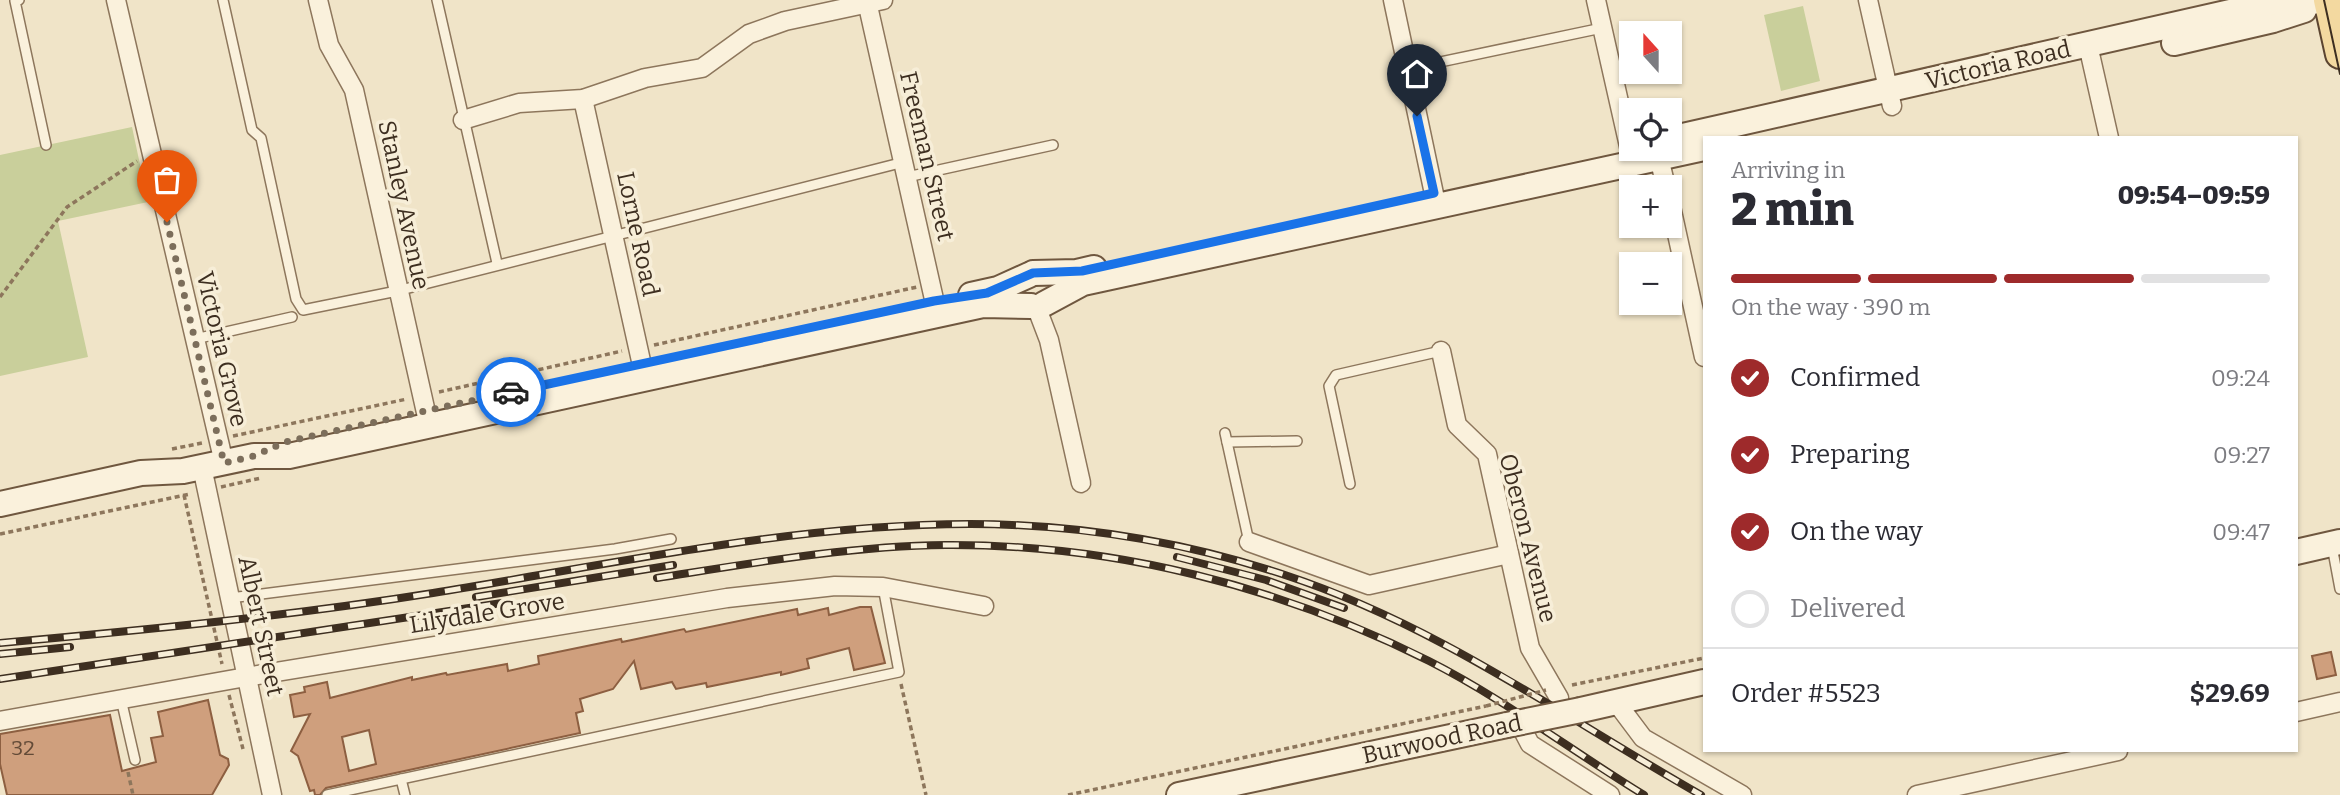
<!DOCTYPE html>
<meta charset="utf-8">
<style>
:root{--surface:#fff;--page:#f7f7f7;--text:#2b2b33;--muted:#7c7c81;--line:#e1e1e2;--accent:#9e2a2b}
body{margin:0;font-family:Bitter,serif;background:var(--page);color:var(--text);height:100vh;display:flex;flex-direction:column;font-size:26px;white-space:nowrap}
*{box-sizing:border-box;margin:0}
p{font-size:23px;color:var(--muted)}
.icon{flex:none;width:38px;height:38px;fill:none;stroke:currentColor;stroke-width:2;stroke-linecap:round;stroke-linejoin:round}
.map{position:relative;flex:1;overflow:hidden}
.side{position:absolute;left:1703px;top:136px;width:595px;height:616px;display:flex;flex-direction:column;background:var(--surface);border-radius:0px;box-shadow:0 2px 5px #0004}
.side>*{flex:none}
.needle{width:46px;rotate:339deg}
.fabs{position:absolute;left:1619px;top:21px;display:grid;gap:14px}
.fabs a{display:grid;place-items:center;width:63px;height:63px;border-radius:0px;background:var(--surface);box-shadow:0 2px 5px #0004;font-size:35px}
.pin{position:absolute;display:grid;place-items:center;width:60px;height:60px;color:#fff;margin:-72px -30px;border-radius:50% 50% 50% 0;rotate:-45deg;box-shadow:0 0 7px #0007}
.pin .icon{rotate:45deg}
.courier{position:absolute;display:grid;place-items:center;width:70px;height:70px;margin:-35px;border:5px solid #1a73e8;border-radius:50%;background:#fff;color:#222;box-shadow:0 2px 9px #0007}
.headline em{font-style:normal;font-weight:800}
.headline div{display:flex;flex-direction:column-reverse}
.headline{display:flex;align-items:center;justify-content:space-between;height:119px;padding:0 28px}
h1{font-size:46px;font-weight:800;line-height:52px}
.bar{display:grid;grid-template-columns:repeat(4,1fr);gap:10px 7px;align-content:center;height:84px;padding:0 28px}
.bar i{height:9px;border-radius:5px;background:var(--line)}
.bar .current{background:var(--accent)}
.bar p{grid-column:span 4}
.line{display:flex;align-items:center;gap:18px;padding:0 28px;border-top:2px solid var(--line)}
.line div{flex:1}
ol{padding:0 28px;list-style:none}
li{display:flex;align-items:center;gap:21px;height:77px}
li p{margin-inline-start:auto}
li .icon{padding:7px;border-radius:50%;background:var(--accent);color:#fff;stroke-width:4}
li:last-child{color:var(--muted)}
li i{width:38px;height:38px;border:4px solid var(--line);border-radius:50%}
.map>svg:first-child{display:block}
.green{fill:#c9cf9b}
.building{fill:#cf9f7d;stroke:#8d5f41;stroke-width:2;fill-rule:evenodd}
.lines{fill:none;stroke-linecap:round;stroke-linejoin:round}
.lane-casing{stroke:#8d765c;stroke-width:12}
.street-casing{stroke:#8d765c;stroke-width:21}
.secondary-casing{stroke:#6f573f;stroke-width:28}
.primary-casing{stroke:#5b4430;stroke-width:32}
.path{stroke:#8d765c;stroke-width:3.5;stroke-dasharray:5 3.5;stroke-linecap:butt}
.lane{stroke:#faf1dc;stroke-width:9}
.street{stroke:#faf1dc;stroke-width:18}
.secondary{stroke:#faf1dc;stroke-width:24}
.primary{stroke:#f3d9a0;stroke-width:28}
.tram{stroke:#3d2e20;stroke-width:2}
.rail-casing{stroke:#3d2e20;stroke-width:8}
.rail{stroke:#f7eed8;stroke-width:5;stroke-dasharray:16;stroke-linecap:butt}
.secondary-bridge-casing{stroke:#6f573f;stroke-width:28;stroke-linecap:butt}
.path-bridge{stroke:#8d765c;stroke-width:3.5;stroke-dasharray:5 3.5;stroke-linecap:butt}
.secondary-bridge{stroke:#faf1dc;stroke-width:24}
.done{stroke:#7c6e5b;stroke-width:7;stroke-dasharray:0 12.6}
.route{stroke:#1a73e8;stroke-width:9}
.labels{text-anchor:middle;stroke-width:7;stroke-linejoin:round;paint-order:stroke}
.number-label{font-size:21px;fill:#624a37}
.street-label{font-size:24px;fill:#3d2e20;stroke:#f7eed8}
</style>
<div class="map">
<svg width="2340" height="795" viewBox="0 0 2340 795">
<rect width="100%" height="100%" fill="#f0e4c8"/>
<!-- green -->
<g class="green">
<polygon points="1803,6 1820,81 1781,91 1764,15"/>
<polygon points="132,127 148,202 58,221 88,357 0,376 0,155"/>
</g>
<!-- building -->
<g class="building">
<path d="M860,607h11l14,56 -31,7 -5,-22 -42,11 2,9 -28,7v-3l-74,15 -1,-4 -30,6 -4,-7 -31,7 -7,-28 -21,28 -33,10 3,12 -7,2 4,20 -254,55 -6,7h-5l-1,-5 -4,1 -12,-35 -7,-5 19,-37 -16,3 -4,-22 15,-3 -1,-5 23,-5 3,16 82,-21v3l34,-7 1,2 60,-11 1,7 31,-7 -1,-8 83,-17 1,3 62,-13 2,3 111,-23 1,6 30,-7 1,7zM369,730l7,34 -27,7 -7,-34z"/>
<polygon points="2331,652 2336,675 2317,679 2312,656"/>
<polygon points="208,700 220,755 228,759 229,765 212,795 7,795 0,764 0,734 110,715 122,771 156,762 151,738 163,736 158,712"/>
</g>
<g class="lines">
<!-- lane casing -->
<g class="lane-casing">
<g id="lane">
<polyline points="19,0 15,1 46,145"/>
<polyline points="223,0 252,130 261,138 296,299 303,310 397,291 904,162"/>
<polyline points="437,0 497,263"/>
<polyline points="1407,69 1602,28"/>
<polyline points="907,177 1053,145"/>
<polyline points="195,339 292,317"/>
<polyline points="1225,433 1249,542"/>
<polyline points="1227,442 1297,441"/>
<polyline points="1350,484 1329,386 1336,375 1441,351"/>
<polyline points="2332,546 2340,589"/>
<polyline points="230,598 615,549 671,539"/>
<polyline points="121,699 135,760"/>
<polyline points="401,779 405,795"/>
<polyline points="327,795 899,672 883,587"/>
</g>
</g>
<!-- street casing -->
<g class="street-casing">
<g id="street">
<polyline points="116,0 224,463"/>
<polyline points="318,0 329,45 354,90 429,426"/>
<polyline points="1393,0 1437,208"/>
<polyline points="1596,0 1633,164"/>
<polyline points="1868,0 1892,106"/>
<polyline points="868,6 938,317"/>
<polyline points="2088,45 2109,138"/>
<polyline points="583,99 645,379"/>
<polyline points="463,120 519,103 583,99 645,78 702,68 749,34 785,21 883,0"/>
<polyline points="1657,149 1666,187"/>
<polyline points="1670,202 1704,357"/>
<polyline points="1036,306 1049,340 1081,483"/>
<polyline points="1441,351 1457,425 1487,454 1530,648 1559,698"/>
<polyline points="202,467 272,795"/>
<polyline points="1249,542 1369,585 1509,554"/>
<polyline points="1616,702 1643,738 1742,795"/>
<polyline points="2296,712 2340,702"/>
<polyline points="0,721 246,677 727,598 835,586 883,587 984,606"/>
<polyline points="1519,723 1530,744 1610,795"/>
<polyline points="1917,795 2118,751"/>
</g>
</g>
<!-- secondary casing -->
<g class="secondary-casing">
<g id="secondary">
<polyline points="2174,43 2273,20 2304,10"/>
<polyline points="1674,138 2270,3 2328,1"/>
<polyline points="1033,273 1077,272 1094,268"/>
<polyline points="971,295 998,289 1029,275"/>
<polyline points="1044,304 1083,283 1704,148"/>
<polyline points="0,504 141,473 183,471 254,456 289,456 983,305 1031,306"/>
<polyline points="2296,552 2340,542"/>
<polyline points="1581,710 1704,682"/>
<polyline points="1179,795 1507,725"/>
</g>
</g>
<!-- primary casing -->
<g class="primary-casing">
<polyline id="primary" points="2328,0 2340,54"/>
</g>
<!-- path -->
<g class="path">
<polyline points="0,297 67,207 137,161"/>
<polyline points="654,345 917,287"/>
<polyline points="439,392 622,351"/>
<polyline points="233,436 407,399"/>
<polyline points="172,449 202,443"/>
<polyline points="221,487 261,478"/>
<polyline points="184,495 222,664"/>
<polyline points="0,534 190,494"/>
<polyline points="901,684 926,795"/>
<polyline points="1572,685 1704,658"/>
<polyline points="229,695 243,749"/>
<polyline points="128,772 133,795"/>
<polyline points="1068,795 1486,706"/>
</g>
<!-- lane -->
<use href="#lane" class="lane"/>
<!-- street -->
<use href="#street" class="street"/>
<!-- secondary -->
<use href="#secondary" class="secondary"/>
<!-- primary -->
<use href="#primary" class="primary"/>
<!-- tram -->
<polyline class="tram" points="2324,0 2340,74"/>
<!-- rail casing -->
<g class="rail-casing">
<g id="rail">
<polyline points="1177,557 1266,580 1344,608"/>
<path d="M657,578c96,-15 192,-32 289,-33 168,-1 333,41 483,116 75,38 143,90 215,134"/>
<polyline points="476,597 673,565"/>
<path d="M0,643c145,-13 289,-27 433,-50 176,-28 359,-69 537,-69 106,0 215,18 315,51 152,50 279,142 416,220"/>
<polyline points="0,654 70,647"/>
<polyline points="0,679 502,603"/>
</g>
</g>
<!-- rail -->
<use href="#rail" class="rail"/>
<!-- secondary-bridge casing -->
<g class="secondary-bridge-casing">
<polyline id="secondary-bridge" points="1507,725 1581,710"/>
</g>
<!-- path-bridge -->
<polyline class="path-bridge" points="1486,706 1546,690"/>
<!-- secondary-bridge -->
<use href="#secondary-bridge" class="secondary-bridge"/>
</g>
<g class="lines">
<!-- done -->
<polyline class="done" points="167,222 224,463 254,456 285,442 511,392"/>
<!-- route -->
<polyline class="route" points="511,392 934,301 987,293 1033,273 1082,271 1434,193 1417,116"/>
</g>
<g class="labels">
<!-- number labels -->
<g class="number-label">
<text x="23" y="755">32</text>
</g>
<!-- street labels -->
<g class="street-label">
<text transform="translate(1998 65) rotate(-13)" y="8">Victoria Road</text>
<text transform="translate(927 156) rotate(77)" y="8">Freeman Street</text>
<text transform="translate(404 205) rotate(78)" y="8">Stanley Avenue</text>
<text transform="translate(638 234) rotate(78)" y="8">Lorne Road</text>
<text transform="translate(222 349) rotate(77)" y="8">Victoria Grove</text>
<text transform="translate(1528 538) rotate(76)" y="8">Oberon Avenue</text>
<text transform="translate(487 613) rotate(-9)" y="8">Lilydale Grove</text>
<text transform="translate(261 626) rotate(78)" y="8">Albert Street</text>
<text transform="translate(1442 739) rotate(-12)" y="8">Burwood Road</text>
</g>
</g>
</svg>
<div class="fabs">
<a><svg class="needle" viewBox="-14 -14 28 28"><path d="M0-13l5 13h-10z" fill="#e53935"/><path d="M0 13l5-13h-10z" fill="#7c7c81"/></svg></a>
<a><svg class="icon" aria-label="locate" viewBox="0 0 24 24"><circle cx="12" cy="12" r="6"/><path d="M12 2v4M12 18v4M2 12h4M18 12h4"/></svg></a>
<a>+</a>
<a>−</a>
</div>
<div class="pin" style="left:167px;top:222px;background:#ea580c"><svg class="icon" aria-label="bag" viewBox="0 0 24 24"><path d="M5 8h14l-1 12H6zM9 8a3 3 0 0 1 6 0"/></svg></div>
<div class="pin" style="left:1417px;top:116px;background:#1f2937"><svg class="icon" aria-label="home" viewBox="0 0 24 24"><path d="M3 11l9-7 9 7M6 9v11h12V9"/></svg></div>
<div class="courier" style="left:511px;top:392px"><svg class="icon" aria-label="car" viewBox="0 0 24 24"><path d="M5 17H2v-5l4-1 3-4h7l3 4 3 1v5h-3M9 17h6M6 11h13"/><circle cx="7" cy="17" r="2"/><circle cx="17" cy="17" r="2"/></svg></div>
<section class="side">
<div class="headline"><div><h1>2 min</h1><p>Arriving in</p></div><em>09:54–09:59</em></div>
<div class="bar"><i class="current"></i><i class="current"></i><i class="current"></i><i></i><p>On the way · 390 m</p></div>
<ol>
<li><svg class="icon" aria-label="check" viewBox="0 0 24 24"><path d="M5 12l5 5 9-10"/></svg>Confirmed<p>09:24</p></li>
<li><svg class="icon" aria-label="check" viewBox="0 0 24 24"><path d="M5 12l5 5 9-10"/></svg>Preparing<p>09:27</p></li>
<li><svg class="icon" aria-label="check" viewBox="0 0 24 24"><path d="M5 12l5 5 9-10"/></svg>On the way<p>09:47</p></li>
<li><i></i>Delivered</li>
</ol>
<div class="line" style="height:91px"><div>Order #5523</div><b>$29.69</b></div>
</section>
</div>
